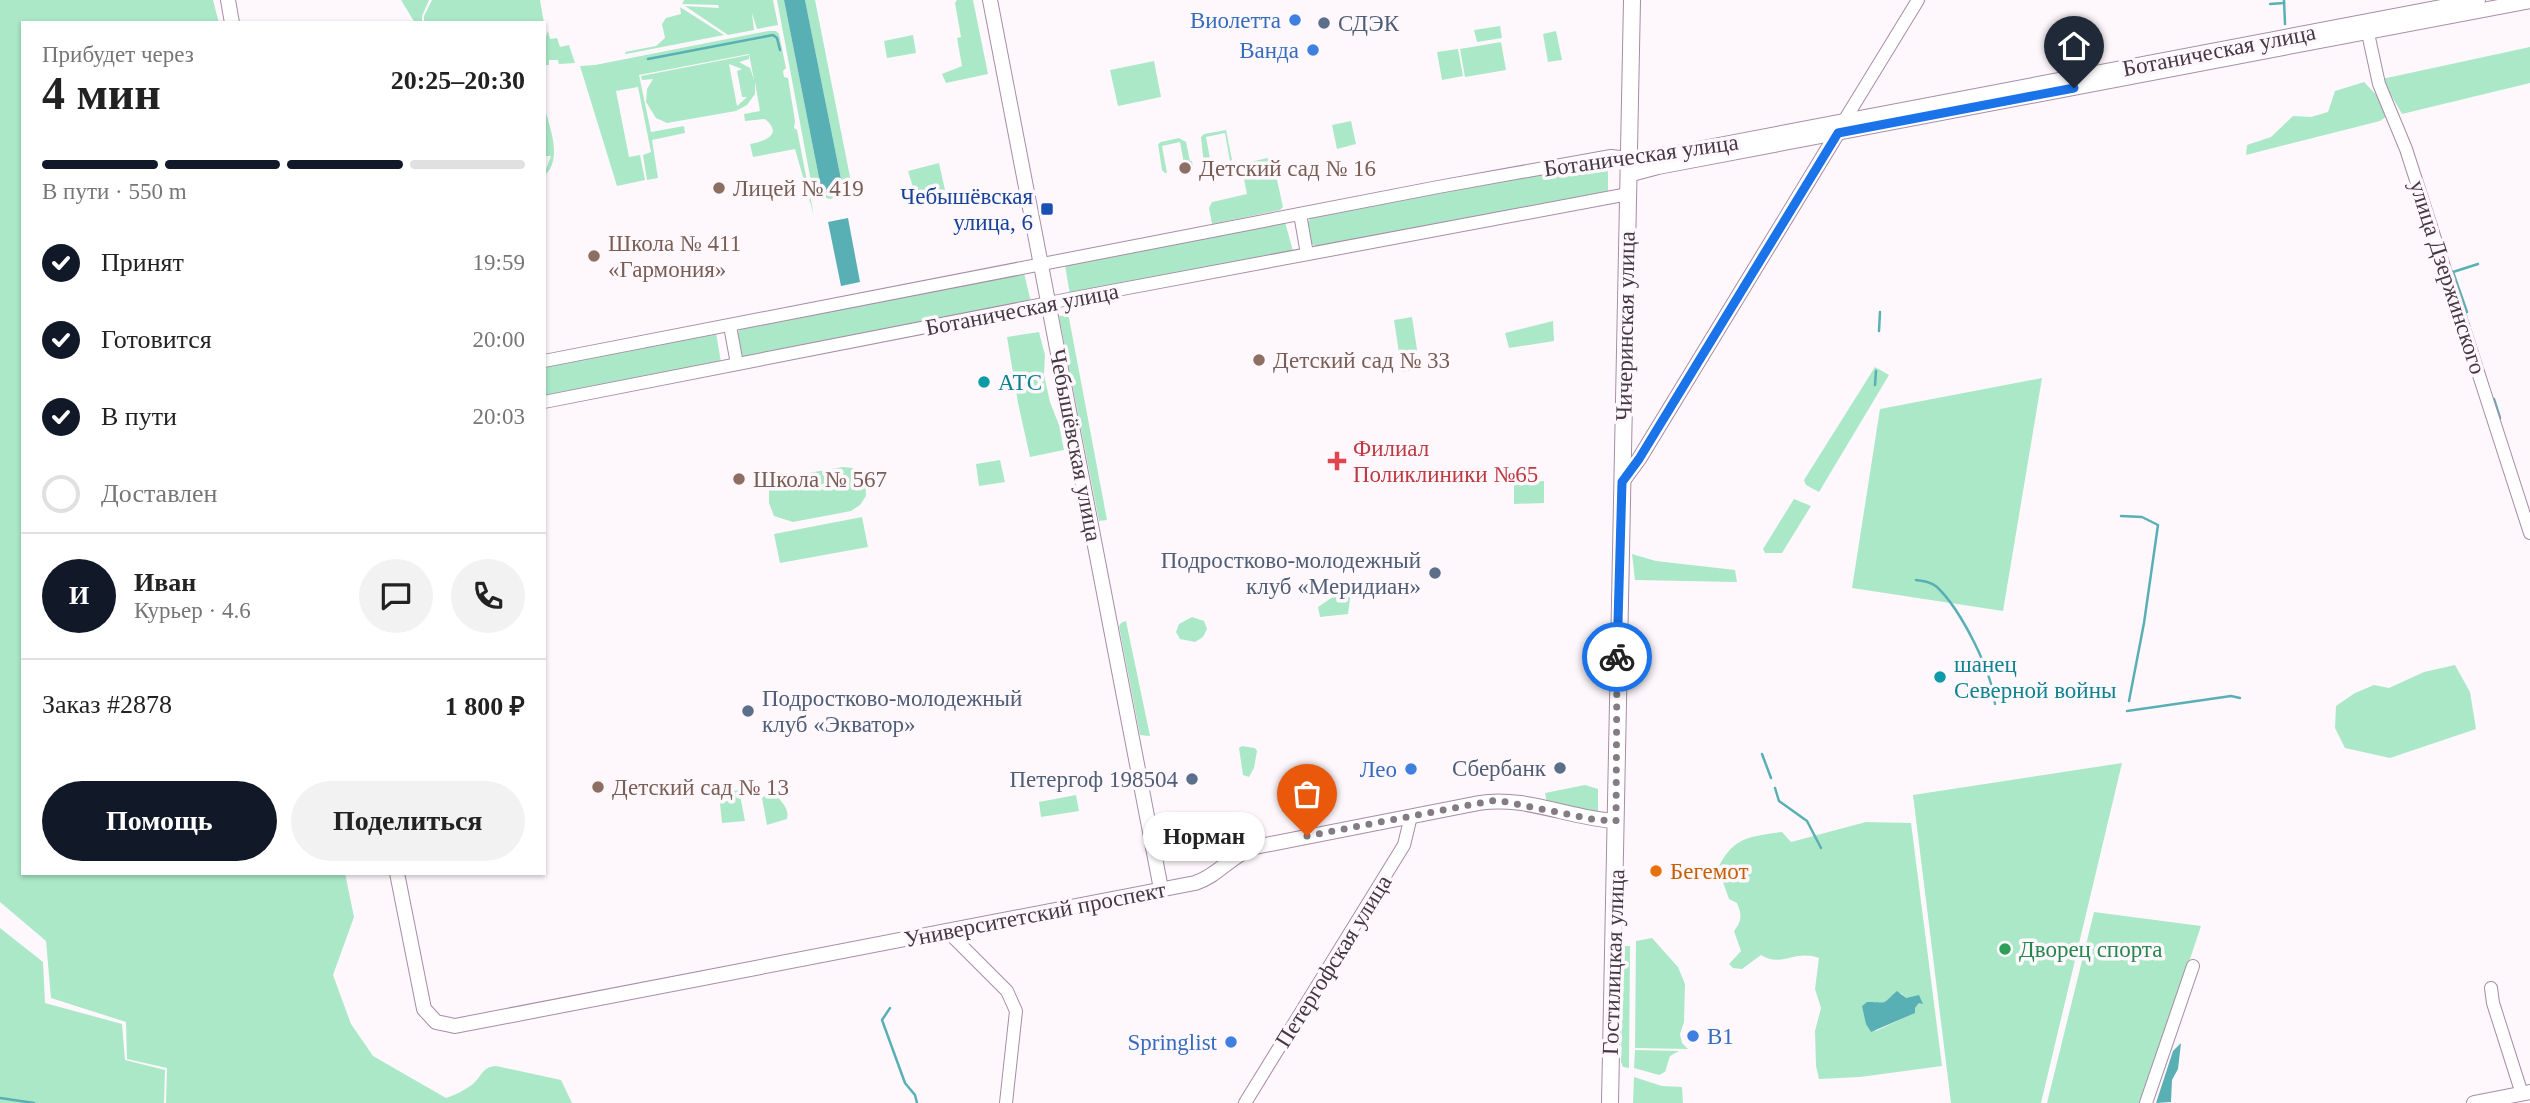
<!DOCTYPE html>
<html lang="ru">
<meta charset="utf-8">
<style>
:root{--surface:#fff;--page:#f2f2f2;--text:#222;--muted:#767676;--line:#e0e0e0;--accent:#111827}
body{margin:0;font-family:"Times New Roman",serif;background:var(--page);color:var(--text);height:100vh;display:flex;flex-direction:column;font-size:26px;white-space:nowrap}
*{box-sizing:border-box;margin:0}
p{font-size:23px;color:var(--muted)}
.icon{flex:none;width:38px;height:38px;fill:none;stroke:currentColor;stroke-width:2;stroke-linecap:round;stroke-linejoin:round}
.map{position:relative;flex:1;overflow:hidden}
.details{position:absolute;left:21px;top:21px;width:525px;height:854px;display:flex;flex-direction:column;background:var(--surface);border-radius:0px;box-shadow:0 2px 5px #0004}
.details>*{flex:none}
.pin{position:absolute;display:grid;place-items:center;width:60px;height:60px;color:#fff;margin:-72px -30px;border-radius:50% 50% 50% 0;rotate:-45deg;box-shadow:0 0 7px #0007}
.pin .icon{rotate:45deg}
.courier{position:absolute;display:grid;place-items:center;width:70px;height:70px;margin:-35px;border:5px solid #1a73e8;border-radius:50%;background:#fff;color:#222;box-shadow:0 2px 9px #0007}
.bubble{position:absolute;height:49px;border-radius:24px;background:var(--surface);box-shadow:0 2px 5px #0004;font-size:23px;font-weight:700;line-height:49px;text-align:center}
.overview em{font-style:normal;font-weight:700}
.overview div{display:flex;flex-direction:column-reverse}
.overview{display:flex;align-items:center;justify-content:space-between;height:119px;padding:0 21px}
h1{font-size:46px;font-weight:700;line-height:52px}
.bar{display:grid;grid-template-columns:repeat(4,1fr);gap:10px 7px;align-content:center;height:84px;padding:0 21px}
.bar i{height:9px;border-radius:5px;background:var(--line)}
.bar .current{background:var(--accent)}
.bar p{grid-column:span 4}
.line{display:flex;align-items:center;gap:18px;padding:0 21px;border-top:2px solid var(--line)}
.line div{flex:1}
.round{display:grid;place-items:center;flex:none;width:74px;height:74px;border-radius:37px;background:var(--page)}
ol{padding:0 21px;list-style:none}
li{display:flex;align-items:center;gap:21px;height:77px}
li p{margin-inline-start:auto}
li .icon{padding:7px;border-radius:50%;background:var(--accent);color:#fff;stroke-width:4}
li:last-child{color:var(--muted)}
li i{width:38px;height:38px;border:4px solid var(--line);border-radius:50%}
.cta{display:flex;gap:14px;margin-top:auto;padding:14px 21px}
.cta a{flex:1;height:80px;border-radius:42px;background:var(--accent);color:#fff;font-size:28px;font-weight:700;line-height:80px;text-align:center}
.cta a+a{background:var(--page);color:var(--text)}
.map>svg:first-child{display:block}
.green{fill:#abe8c7;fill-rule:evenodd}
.water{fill:#59b0b4}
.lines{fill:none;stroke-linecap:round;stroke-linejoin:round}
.stream{stroke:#59b0b4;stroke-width:2.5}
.minor-casing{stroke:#a78ca5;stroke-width:14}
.tertiary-casing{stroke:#a78ca5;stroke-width:16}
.secondary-casing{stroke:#a78ca5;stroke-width:18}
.minor{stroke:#fff;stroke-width:12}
.tertiary{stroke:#fff;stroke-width:14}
.secondary{stroke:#fff;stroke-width:16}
.done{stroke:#857b84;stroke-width:7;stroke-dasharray:0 12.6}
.route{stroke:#1a73e8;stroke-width:9}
.shop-dot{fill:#3f7fe0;stroke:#fef8fd;stroke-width:2.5}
.service-dot{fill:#5c6f8a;stroke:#fef8fd;stroke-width:2.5}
.education-dot{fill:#8d6e63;stroke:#fef8fd;stroke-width:2.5}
.transit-dot{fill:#1a4fb4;stroke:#fef8fd;stroke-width:2.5}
.culture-dot{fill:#0f9aa8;stroke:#fef8fd;stroke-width:2.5}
.health-dot{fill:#e0444e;stroke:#fef8fd;stroke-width:2.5}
.food-dot{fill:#e8710a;stroke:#fef8fd;stroke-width:2.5}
.leisure-dot{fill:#2e9e5b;stroke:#fef8fd;stroke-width:2.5}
.labels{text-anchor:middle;stroke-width:7;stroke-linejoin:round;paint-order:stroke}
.shop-label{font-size:23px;fill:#366cbe;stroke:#fef8fd;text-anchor:end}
.service-label{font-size:23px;fill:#4e5e75;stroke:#fef8fd;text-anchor:end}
.street-label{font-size:23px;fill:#443843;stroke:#fef8fd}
.education-label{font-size:23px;fill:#785e54;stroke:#fef8fd;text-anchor:start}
.transit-label{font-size:23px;fill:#164399;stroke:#fef8fd;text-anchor:end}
.culture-label{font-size:23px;fill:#0d838f;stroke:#fef8fd;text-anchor:start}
.health-label{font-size:23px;fill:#be3a42;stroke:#fef8fd;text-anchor:start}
.food-label{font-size:23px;fill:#c56008;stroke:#fef8fd;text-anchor:start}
.leisure-label{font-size:23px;fill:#27864d;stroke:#fef8fd;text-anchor:start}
</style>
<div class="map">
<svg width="2530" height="1103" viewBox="0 0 2530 1103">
<rect width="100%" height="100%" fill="#fef8fd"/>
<!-- green -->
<g class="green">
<path d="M0,0h213l6,23h-196v850h322l9,44 -21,58 18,49 22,32 73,42c9,-3 19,-8 27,-14 9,-8 9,-17 23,-18l65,14 11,23h-406l1,-35 -40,-9 -1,-37 -75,-24 -5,-57 -46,-39z"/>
<polygon points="401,0 429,0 422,16 422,23 415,23"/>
<polygon points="432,0 540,0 544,23 424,23 424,16"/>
<polygon points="684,0 773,0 778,25 757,29 752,13 754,30 728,35 685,6 719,8 718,5 682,4"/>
<polygon points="777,0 784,0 822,193 831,191 833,198 831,199 820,197 812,187"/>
<polygon points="805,0 815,0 850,177 849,188 842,196 835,198 833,191 843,189"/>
<polygon points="957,0 973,0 988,74 946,83 942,74 962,66 957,38 961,37 955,3"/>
<polygon points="680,7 724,35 626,54 625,52 656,46 665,38 662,24 666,18 681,14"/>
<polygon points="1500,26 1502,38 1477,42 1474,30"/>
<polygon points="548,31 550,39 557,38 560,47 569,45 575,63 559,64 558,60 549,60 549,65 544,65 544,41"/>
<path d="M768,31h8l3,3 7,34 -3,3 1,6 4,1 7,43 -1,7 3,2 17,86 -19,-67 -42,8 -3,-13c14,-3 34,-9 15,-25l-20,2 -1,-7 16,-3 -5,-29v12l-8,11 -11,6 -69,12 -11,-5 -10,-16 1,-13 6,-10 -11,1 -1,-4 108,-21v4l-10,3 11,6 4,12 -5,-26 -110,21 12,57 33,-6 1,7 -33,7 6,38 -11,2 -4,-25 8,-3 -13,-65 -22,4 13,66 11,-2 5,25 -28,6 -37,-120 15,-1zM729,64l13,5 -5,2 5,26h5l-10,9z"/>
<polygon points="1556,31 1562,60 1548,62 1543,34"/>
<polygon points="913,35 916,53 887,58 884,41"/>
<polygon points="1501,42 1506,70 1465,77 1460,49"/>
<polygon points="2530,47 2530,83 2402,114 2382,79"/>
<polygon points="1458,49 1463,76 1442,80 1437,52"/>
<polygon points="1154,61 1161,97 1118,106 1110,70"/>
<polygon points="2364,82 2384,103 2387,116 2380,121 2246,155 2247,145 2271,137 2293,116 2311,117 2328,112 2335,91"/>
<path d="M544,105c5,21 20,55 0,71v-13l2,6 5,-13h-7z"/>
<polygon points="1351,121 1356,144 1337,149 1332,125"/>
<polygon points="1226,130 1232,160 1230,161 1225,133 1206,137 1211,164 1204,165 1201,137 1204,134"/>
<polygon points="1179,138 1186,142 1190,161 1192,161 1193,167 1185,169 1180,142 1162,146 1167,173 1165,173 1162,170 1158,144 1161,142"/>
<polygon points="1272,157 1283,207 1280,210 1212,224 1209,208 1212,202 1247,194 1241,164"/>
<polygon points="1608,160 1608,191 1318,247 1310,243 1307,224 1312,216"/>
<polygon points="939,163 947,199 919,207 908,171"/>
<polygon points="1285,222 1293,251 1070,295 1065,265"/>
<polygon points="1024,273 1031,302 744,357 741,355 737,333 741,328"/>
<polygon points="1067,315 1069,318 1107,520 1099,521 1059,316"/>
<polygon points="1412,317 1420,369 1402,372 1394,320"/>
<polygon points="1553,321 1554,341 1509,348 1505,333"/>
<polygon points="1039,332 1045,355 1044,375 1050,402 1059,425 1064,450 1030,457 1018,403 1007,337"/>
<polygon points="716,333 721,362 544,397 544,366"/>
<polygon points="1875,367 1889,375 1819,492 1806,485 1804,480"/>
<polygon points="2042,378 2003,611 1852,588 1880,409"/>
<polygon points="1000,460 1005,482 979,486 976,464"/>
<polygon points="843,467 853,468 865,480 866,496 860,505 851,511 793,522 774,516 769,503 769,489 785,477"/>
<polygon points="1544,481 1544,503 1514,504 1514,482"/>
<polygon points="1794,499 1811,506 1782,553 1765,553 1763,549"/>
<polygon points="862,517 868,547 780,563 774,534"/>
<polygon points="1632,554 1656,561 1735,570 1737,582 1635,580"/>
<polygon points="1343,590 1351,591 1348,614 1320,617 1318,607"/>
<polygon points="1192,617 1204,621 1207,629 1203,637 1195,642 1180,639 1176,632 1179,624"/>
<polygon points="1126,621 1150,736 1140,735 1119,626 1121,623"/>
<polygon points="2455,665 2470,692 2476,729 2390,758 2345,748 2335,728 2336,706 2355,693 2374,685 2389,688 2424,672"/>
<polygon points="1242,746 1255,748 1257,751 1254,768 1249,777 1243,775 1239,748"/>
<polygon points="2122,763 2041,1103 1951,1103 1913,795"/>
<polygon points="1585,785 1598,789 1598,812 1547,803 1545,793"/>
<polygon points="739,790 745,821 722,823 720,803 728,801 728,792"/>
<path d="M771,790c9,10 19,18 16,29l-20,6 -5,-27z"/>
<polygon points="1076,795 1079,811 1041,817 1039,802"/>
<path d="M1866,822l45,1 31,243 -82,11 -41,2 -3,-13 -1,-35 6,-23 -6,-19 4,-31c-25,-9 -37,10 -58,-3l-19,14 -9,-1 -4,-4 12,-13 -7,-20c8,-10 8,-16 3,-28l-8,-4 -11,-31c16,-32 32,-31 64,-36l9,10zM1901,993l4,5 9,-1 5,6 -4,5 -1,5 -38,18 -14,-25 6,-4c11,0 17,5 24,-6z"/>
<polygon points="2094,912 2201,926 2142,1103 2047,1103"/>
<polygon points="0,928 43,962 45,1003 122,1024 125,1060 165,1070 164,1103 0,1103"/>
<polygon points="1652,938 1678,967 1685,984 1684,1022 1680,1034 1682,1043 1688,1049 1635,1048 1636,941"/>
<polygon points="1623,946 1630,946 1629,1068 1623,1067 1621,1062"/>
<polygon points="1635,1050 1679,1051 1670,1056 1665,1072 1659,1075 1634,1068"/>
<polygon points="1634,1077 1662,1086 1682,1087 1683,1103 1633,1103"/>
</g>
<!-- water -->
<g class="water">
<polygon points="784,0 805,0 843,189 822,193"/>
<polygon points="848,218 860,282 841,286 828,222"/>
<path d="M1897,991l9,7 13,-3 4,9 -4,-1 -4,5v5l-44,19 -5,-8 -4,-18 5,-4c23,0 13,4 30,-11z"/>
<polygon points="2181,1043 2178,1069 2172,1080 2171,1102 2156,1103 2173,1051"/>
</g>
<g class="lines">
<!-- stream -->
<g class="stream">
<polyline points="2284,0 2285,24"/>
<polyline points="2270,4 2284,3"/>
<polyline points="648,59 773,35 777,38 780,50"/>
<polyline points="2467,312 2453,272 2478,264"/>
<polyline points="1879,331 1880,312"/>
<polyline points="1875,385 1876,371"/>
<polyline points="2494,399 2500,418"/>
<polyline points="2121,516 2142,517 2158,525 2144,623 2129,701"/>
<path d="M1916,580c8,1 15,2 21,7 24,23 55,84 58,117"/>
<polyline points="2127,711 2231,696 2240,698"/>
<polyline points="1762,754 1771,778"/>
<polyline points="1775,788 1779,801 1807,821 1821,848"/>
<polyline points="890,1008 882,1020 905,1083 915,1095 917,1103"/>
<polyline points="0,1098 34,1103"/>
</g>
<!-- minor casing -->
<g class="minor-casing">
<g id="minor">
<polyline points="2366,24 2379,84 2406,149 2530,533"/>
<polyline points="1844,121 1918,0"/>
<polyline points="1300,214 1307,254"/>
<polyline points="730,326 737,364"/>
<polyline points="544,361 1438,187 1611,156 1629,158"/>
<polyline points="544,402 1069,299 1628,194"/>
<polyline points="947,931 1007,991 1016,1011 1006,1103"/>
<polyline points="2491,988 2493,1003 2522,1094"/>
<polyline points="1245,1103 1404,845 1411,816"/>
<polyline points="2146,1103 2193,966"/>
</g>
</g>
<!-- tertiary casing -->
<g class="tertiary-casing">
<g id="tertiary">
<polyline points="228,0 232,23"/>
<polyline points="990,0 1161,889"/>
<polyline points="1629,158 1656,157 2478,0"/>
<polyline points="1628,175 1658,167 2530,1"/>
<polyline points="1622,482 1639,459 1840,129"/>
<path d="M397,873l27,136 12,13 19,4 740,-143c23,-7 37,-29 60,-36l224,-44c46,-8 92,16 137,18"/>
<polyline points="2474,1103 2530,1092"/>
</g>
</g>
<!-- secondary casing -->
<g class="secondary-casing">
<polyline id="secondary" points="1610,1103 1632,0"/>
</g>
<!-- minor -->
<use href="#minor" class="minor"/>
<!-- tertiary -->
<use href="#tertiary" class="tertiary"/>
<!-- secondary -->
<use href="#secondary" class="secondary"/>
</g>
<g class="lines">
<!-- done -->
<polyline class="done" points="1307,836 1496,800 1597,820 1616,821 1617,657"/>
<!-- route -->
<polyline class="route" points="1617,657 1622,482 1639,459 1838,133 2074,88"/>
</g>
<!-- markers -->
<g class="shop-dot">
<circle cx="1295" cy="20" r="7"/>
<circle cx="1313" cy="50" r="7"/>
<circle cx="1411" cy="769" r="7"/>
<circle cx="1693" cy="1036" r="7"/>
<circle cx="1231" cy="1042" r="7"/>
</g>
<g class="service-dot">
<circle cx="1324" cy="23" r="7"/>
<circle cx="1435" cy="573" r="7"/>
<circle cx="748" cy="711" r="7"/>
<circle cx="1560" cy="768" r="7"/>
<circle cx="1192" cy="779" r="7"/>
</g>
<g class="education-dot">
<circle cx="1185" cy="168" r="7"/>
<circle cx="719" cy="188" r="7"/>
<circle cx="594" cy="256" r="7"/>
<circle cx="1259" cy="360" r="7"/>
<circle cx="739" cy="479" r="7"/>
<circle cx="598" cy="787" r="7"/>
</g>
<rect class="transit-dot" x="1040" y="202" width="14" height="14" rx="3.5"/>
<g class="culture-dot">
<circle cx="984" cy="382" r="7"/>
<circle cx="1940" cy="677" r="7"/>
</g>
<path class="health-dot" d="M1333.5 450.5h7v7h7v7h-7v7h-7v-7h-7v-7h7z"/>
<circle class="food-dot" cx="1656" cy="871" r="7"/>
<circle class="leisure-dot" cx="2005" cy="949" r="7"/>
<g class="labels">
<!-- shop labels -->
<g class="shop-label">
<text x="1281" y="28">Виолетта</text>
<text x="1299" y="58">Ванда</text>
<text x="1397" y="777">Лео</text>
<text x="1707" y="1044" text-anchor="start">В1</text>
<text x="1217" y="1050">Springlist</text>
</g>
<!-- service labels -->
<g class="service-label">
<text x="1338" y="31" text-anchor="start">СДЭК</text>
<text x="1421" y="568">Подростково-молодежный<tspan x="1421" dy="26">клуб «Меридиан»</tspan></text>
<text x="762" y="706" text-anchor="start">Подростково-молодежный<tspan x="762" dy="26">клуб «Экватор»</tspan></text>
<text x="1546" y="776">Сбербанк</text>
<text x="1178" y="787">Петергоф 198504</text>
</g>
<!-- street labels -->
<g class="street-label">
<text transform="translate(2219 50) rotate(-11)" y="8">Ботаническая улица</text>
<text transform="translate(1641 155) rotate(-8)" y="8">Ботаническая улица</text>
<text transform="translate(2448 277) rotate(72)" y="8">улица Дзержинского</text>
<text transform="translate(1022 309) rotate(-11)" y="8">Ботаническая улица</text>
<text transform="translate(1625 326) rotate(-89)" y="8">Чичеринская улица</text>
<text transform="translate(1076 445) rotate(79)" y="8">Чебышёвская улица</text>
<text transform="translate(1035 914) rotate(-11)" y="8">Университетский проспект</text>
<text transform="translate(1333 961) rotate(-58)" y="8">Петергофская улица</text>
<text transform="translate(1613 962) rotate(-88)" y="8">Гостилицкая улица</text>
</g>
<!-- education labels -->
<g class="education-label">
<text x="1199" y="176">Детский сад № 16</text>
<text x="733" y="196">Лицей № 419</text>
<text x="608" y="251">Школа № 411<tspan x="608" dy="26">«Гармония»</tspan></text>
<text x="1273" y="368">Детский сад № 33</text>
<text x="753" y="487">Школа № 567</text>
<text x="612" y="795">Детский сад № 13</text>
</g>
<!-- transit labels -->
<g class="transit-label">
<text x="1033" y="204">Чебышёвская<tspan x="1033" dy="26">улица, 6</tspan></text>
</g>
<!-- culture labels -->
<g class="culture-label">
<text x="998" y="390">АТС</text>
<text x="1954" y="672">шанец<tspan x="1954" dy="26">Северной войны</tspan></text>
</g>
<!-- health labels -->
<g class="health-label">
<text x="1353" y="456">Филиал<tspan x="1353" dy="26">Поликлиники №65</tspan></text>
</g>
<!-- food labels -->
<g class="food-label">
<text x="1670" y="879">Бегемот</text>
</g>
<!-- leisure labels -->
<g class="leisure-label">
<text x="2019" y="957">Дворец спорта</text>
</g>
</g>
</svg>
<div class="pin" style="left:1307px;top:836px;background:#ea580c"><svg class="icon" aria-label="bag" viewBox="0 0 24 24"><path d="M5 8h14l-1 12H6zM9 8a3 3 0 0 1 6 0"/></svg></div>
<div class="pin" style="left:2074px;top:88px;background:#1f2937"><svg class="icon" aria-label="home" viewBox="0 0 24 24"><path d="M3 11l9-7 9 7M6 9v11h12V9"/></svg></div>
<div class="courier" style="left:1617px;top:657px"><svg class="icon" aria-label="bike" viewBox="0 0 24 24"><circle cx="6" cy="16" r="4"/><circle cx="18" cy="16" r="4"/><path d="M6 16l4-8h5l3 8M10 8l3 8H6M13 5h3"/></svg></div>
<div class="bubble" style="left:1143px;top:812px;width:122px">Норман</div>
<section class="details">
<div class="overview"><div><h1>4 мин</h1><p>Прибудет через</p></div><em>20:25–20:30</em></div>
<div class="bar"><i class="current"></i><i class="current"></i><i class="current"></i><i></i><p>В пути · 550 m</p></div>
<ol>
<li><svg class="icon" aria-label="check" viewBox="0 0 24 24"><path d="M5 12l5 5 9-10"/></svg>Принят<p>19:59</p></li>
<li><svg class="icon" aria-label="check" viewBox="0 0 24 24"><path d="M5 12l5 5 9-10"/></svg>Готовится<p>20:00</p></li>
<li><svg class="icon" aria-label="check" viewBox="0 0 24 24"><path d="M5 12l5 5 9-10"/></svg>В пути<p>20:03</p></li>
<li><i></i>Доставлен</li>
</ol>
<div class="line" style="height:126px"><b class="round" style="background:var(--accent);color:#fff">И</b><div><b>Иван</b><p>Курьер · 4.6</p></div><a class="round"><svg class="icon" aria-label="chat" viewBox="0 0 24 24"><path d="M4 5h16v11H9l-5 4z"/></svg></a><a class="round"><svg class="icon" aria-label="phone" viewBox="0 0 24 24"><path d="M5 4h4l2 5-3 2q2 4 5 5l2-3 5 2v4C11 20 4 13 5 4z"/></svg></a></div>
<div class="line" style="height:91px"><div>Заказ #2878</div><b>1 800 ₽</b></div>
<div class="cta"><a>Помощь</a><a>Поделиться</a></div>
</section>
</div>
